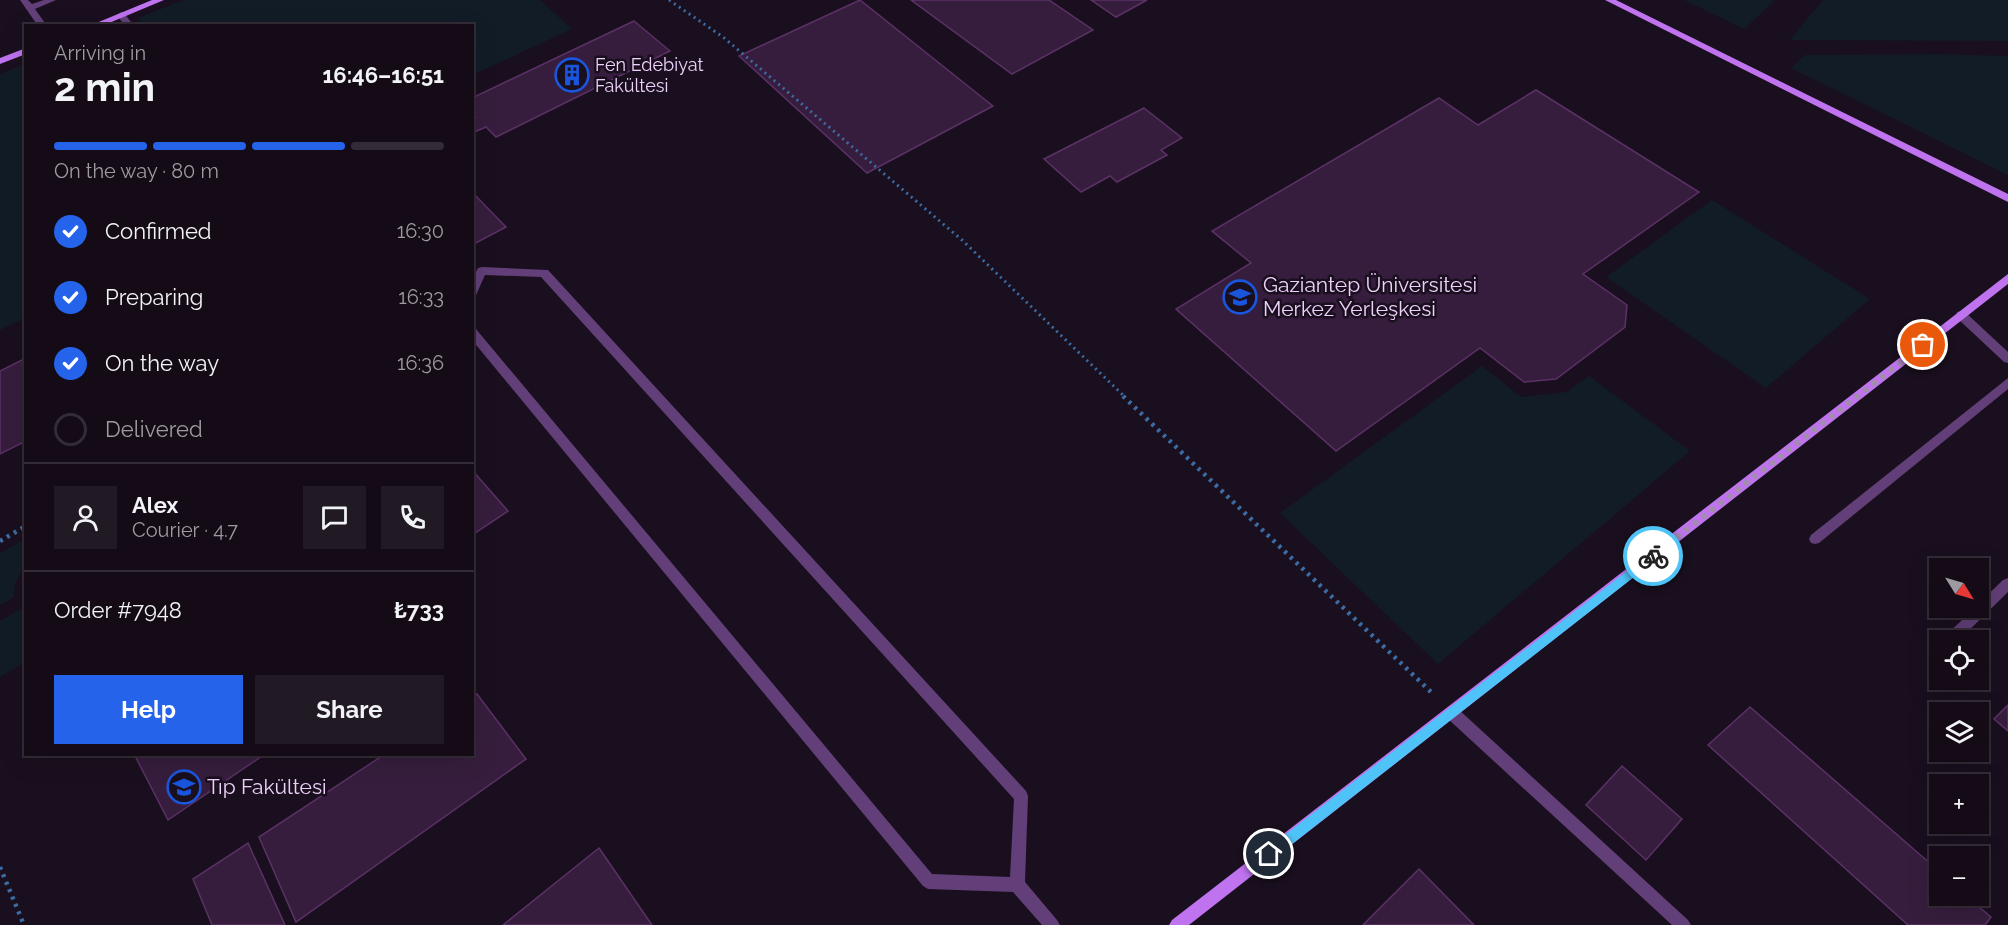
<!DOCTYPE html>
<meta charset="utf-8">
<style>
:root{--surface:#140b16;--page:#211923;--text:#f1f3f6;--muted:#9d9ba1;--line:#332b35;--accent:#2563eb}
body{margin:0;font-family:Raleway,sans-serif;background:var(--page);color:var(--text);height:100vh;display:flex;flex-direction:column;font-size:22px;white-space:nowrap}
*{box-sizing:border-box;margin:0}
p{font-size:20px;color:var(--muted)}
.icon{flex:none;width:33px;height:33px;fill:none;stroke:currentColor;stroke-width:2;stroke-linecap:round;stroke-linejoin:round}
.map{position:relative;flex:1;overflow:hidden}
.panel{position:absolute;left:24px;top:24px;width:450px;height:732px;display:flex;flex-direction:column;background:var(--surface);border-radius:0px;box-shadow:0 6px 24px #0002,0 0 0 2px var(--line)}
.panel>*{flex:none}
.needle{width:39px;rotate:127deg}
.fabs{position:absolute;left:1929px;top:558px;display:grid;gap:12px}
.fabs a{display:grid;place-items:center;width:60px;height:60px;border-radius:0px;background:var(--surface);box-shadow:0 6px 24px #0002,0 0 0 2px var(--line);font-size:30px}
.pin{position:absolute;display:grid;place-items:center;width:51px;height:51px;color:#fff;margin:-26px;border:3px solid #fff;border-radius:50%;box-shadow:0 2px 6px #0007}
.courier{position:absolute;display:grid;place-items:center;width:60px;height:60px;margin:-30px;border:4px solid #4fc3f7;border-radius:50%;background:#fff;color:#222;box-shadow:0 2px 8px #0007}
.summary em{font-style:normal;font-weight:700}
.summary div{display:flex;flex-direction:column-reverse}
.summary{display:flex;align-items:center;justify-content:space-between;height:102px;padding:0 30px}
h1{font-size:39px;font-weight:700;line-height:45px}
.bar{display:grid;grid-template-columns:repeat(4,1fr);gap:9px 6px;align-content:center;height:72px;padding:0 30px}
.bar i{height:8px;border-radius:4px;background:var(--line)}
.bar .current{background:var(--accent)}
.bar p{grid-column:span 4}
.line{display:flex;align-items:center;gap:15px;padding:0 30px;border-top:2px solid var(--line)}
.line div{flex:1}
.round{display:grid;place-items:center;flex:none;width:63px;height:63px;border-radius:0px;background:var(--page)}
ol{padding:0 30px;list-style:none}
li{display:flex;align-items:center;gap:18px;height:66px}
li p{margin-inline-start:auto}
li .icon{padding:6px;border-radius:50%;background:var(--accent);color:#fff;stroke-width:4}
li:last-child{color:var(--muted)}
li i{width:33px;height:33px;border:3px solid var(--line);border-radius:50%}
.primary-button{display:flex;gap:12px;margin-top:auto;padding:12px 30px}
.primary-button a{flex:1;height:69px;border-radius:0px;background:var(--accent);color:#fff;font-size:24px;font-weight:700;line-height:69px;text-align:center}
.primary-button a+a{background:var(--page);color:var(--text)}
.map>svg:first-child{display:block}
.green{fill:#121c27}
.building{fill:#361d3d;stroke:#5b3166;stroke-width:1.5}
.lines{fill:none;stroke-linecap:round;stroke-linejoin:round}
.path-far1{stroke:#3b6ca3;stroke-width:3;stroke-dasharray:2 4;stroke-linecap:butt}
.path{stroke:#3b6ca3;stroke-width:4.5;stroke-dasharray:3 5;stroke-linecap:butt}
.lane{fill:#623f78;fill-rule:evenodd}
.street{fill:#623f78;fill-rule:evenodd}
.secondary{fill:#bf73ef;fill-rule:evenodd}
.route{fill:#4fc3f7}
.done{stroke:#a38dad;stroke-width:6;stroke-dasharray:0 10.8}
.labels{text-anchor:middle;stroke-width:5;stroke-linejoin:round;paint-order:stroke}
.far-poi-label{font-size:18px;fill:#edd1fa;stroke:#1a0f1e;text-anchor:start}
.poi-label{font-size:21px;fill:#edd1fa;stroke:#1a0f1e;text-anchor:start}
</style>
<div class="map">
<svg width="2008" height="925" viewBox="0 0 2008 925">
<rect width="100%" height="100%" fill="#1a0f1e"/>
<!-- green -->
<g class="green">
<polygon points="184,0 540,0 572,29 473,75 472,26 144,26 138,18"/>
<polygon points="1684,0 1771,0 1774,1 1744,29"/>
<polygon points="1823,0 2008,0 2008,41 1790,40"/>
<polygon points="1938,54 2008,56 2008,175 1791,68 1805,55"/>
<polygon points="25,64 25,318 0,330 0,74"/>
<polygon points="1712,200 1870,299 1766,388 1606,277"/>
<polygon points="1482,366 1521,397 1567,392 1589,376 1690,451 1438,664 1280,513"/>
<polygon points="25,539 25,566 15,583 14,597 0,605 0,553"/>
<polygon points="20,609 25,613 25,662 0,677 0,621"/>
</g>
<!-- building -->
<g class="building">
<polygon points="860,0 993,106 867,173 739,56"/>
<polygon points="911,0 1049,0 1093,30 1012,74"/>
<polygon points="1091,0 1147,0 1116,17"/>
<polygon points="634,21 670,51 496,137 486,127 472,133 472,119 476,117 472,114 472,98"/>
<polygon points="1536,90 1699,192 1583,274 1627,305 1625,327 1556,379 1524,382 1480,348 1336,451 1176,309 1251,263 1212,231 1439,98 1478,125"/>
<polygon points="1144,108 1182,138 1161,150 1167,155 1117,182 1110,176 1081,192 1044,159"/>
<polygon points="472,192 506,227 472,245"/>
<polygon points="26,358 26,441 0,454 0,371"/>
<polygon points="472,470 508,511 472,535"/>
<polygon points="477,694 526,759 296,922 259,837 385,754 472,754 472,697"/>
<polygon points="2008,705 2008,731 1994,719"/>
<polygon points="1750,707 1940,872 1940,896 1966,896 1991,917 1985,925 1908,925 1708,745"/>
<polygon points="134,754 265,754 168,820"/>
<polygon points="1622,766 1682,819 1646,860 1586,805"/>
<polygon points="248,843 285,925 212,925 193,879"/>
<polygon points="599,848 652,925 503,925"/>
<polygon points="1419,869 1474,925 1363,925"/>
</g>
<g class="lines">
<!-- path-far1 -->
<polyline class="path-far1" points="669,0 723,37 962,240 1125,397"/>
<!-- path -->
<g class="path">
<polyline points="1123,396 1432,693"/>
<polyline points="0,541 26,526"/>
<polyline points="0,867 24,925"/>
</g>
<!-- lane -->
<g class="lane">
<polygon points="20,0 28,0 32,4 44,0 56,0 35,9 47,26 38,26"/>
<polygon points="482,267 548,270 1026,791 1028,796 1025,882 1057,920 1060,925 1042,925 1013,892 928,889 923,886 472,340 472,328 476,329 932,874 1010,877 1014,799 541,277 485,275 476,295 472,296 472,280 478,268"/>
<polygon points="1961,311 1965,312 2008,352 2008,363 2004,362 1957,318 1956,315 1957,312"/>
<polygon points="2008,378 2008,389 1819,543 1815,544 1811,543 1809,539 1811,535"/>
<polygon points="2008,578 2008,592 1959,640 1944,640 1945,636 1975,608 1978,608 1978,604 2003,580"/>
<polygon points="1452,706 1457,708 1688,920 1691,925 1672,925 1447,718 1445,713 1447,708"/>
</g>
<!-- street -->
<polygon class="street" points="121,12 124,13 134,26 125,26 117,15"/>
<!-- secondary -->
<g class="secondary">
<polygon points="152,0 164,0 102,26 89,26"/>
<polygon points="1605,0 1616,0 2008,194 2008,202"/>
<polygon points="26,48 26,54 0,64 0,58"/>
<polygon points="2008,274 2008,284 1189,925 1169,925 1172,920"/>
</g>
</g>
<!-- route -->
<polygon class="route" points="1653,551 1657,553 1657,559 1273,859 1265,859 1265,850"/>
<g class="lines">
<!-- done -->
<polyline class="done" points="1653,556 1923,345"/>
</g>
<!-- icons -->
<defs>
<g id="building-ring" transform="scale(1.725)"><circle r="9.5" fill="#1a0f1e" stroke="#1a56dd" stroke-width="1.5"/><path d="M-4-6H4V6H1V3H-1V6H-4ZM-2.5-4.3h1.7v1.8h-1.7ZM.8-4.3h1.7v1.8H.8ZM-2.5-1h1.7V.8h-1.7ZM.8-1h1.7V.8H.8Z" fill="#1a56dd"/></g>
<g id="university-ring" transform="scale(1.725)"><circle r="9.5" fill="#1a0f1e" stroke="#1a56dd" stroke-width="1.5"/><path d="M0-5L7-2L0 1L-7-2ZM-4 1L0 2.5L4 1V4Q0 6-4 4Z" fill="#1a56dd"/></g>
</defs>
<g fill-rule="evenodd">
<use href="#building-ring" x="572" y="75"/>
<use href="#university-ring" x="1240" y="297"/>
<use href="#university-ring" x="184" y="787"/>
</g>
<g class="labels">
<!-- far-poi labels -->
<g class="far-poi-label">
<text x="595" y="71">Fen Edebiyat<tspan x="595" dy="21">Fakültesi</tspan></text>
</g>
<!-- poi labels -->
<g class="poi-label">
<text x="1263" y="292">Gaziantep Üniversitesi<tspan x="1263" dy="24">Merkez Yerleşkesi</tspan></text>
<text x="207" y="794">Tıp Fakültesi</text>
</g>
</g>
</svg>
<div class="fabs">
<a><svg class="needle" viewBox="-14 -14 28 28"><path d="M0-13l5 13h-10z" fill="#e53935"/><path d="M0 13l5-13h-10z" fill="#9d9ba1"/></svg></a>
<a><svg class="icon" aria-label="locate" viewBox="0 0 24 24"><circle cx="12" cy="12" r="6"/><path d="M12 2v4M12 18v4M2 12h4M18 12h4"/></svg></a>
<a><svg class="icon" aria-label="layers" viewBox="0 0 24 24"><path d="M12 4l9 5-9 5-9-5zM3 14l9 5 9-5"/></svg></a>
<a>+</a>
<a>−</a>
</div>
<div class="pin" style="left:1923px;top:345px;background:#ea580c"><svg class="icon" aria-label="bag" viewBox="0 0 24 24"><path d="M5 8h14l-1 12H6zM9 8a3 3 0 0 1 6 0"/></svg></div>
<div class="pin" style="left:1269px;top:854px;background:#1f2937"><svg class="icon" aria-label="home" viewBox="0 0 24 24"><path d="M3 11l9-7 9 7M6 9v11h12V9"/></svg></div>
<div class="courier" style="left:1653px;top:556px"><svg class="icon" aria-label="bike" viewBox="0 0 24 24"><circle cx="6" cy="16" r="4"/><circle cx="18" cy="16" r="4"/><path d="M6 16l4-8h5l3 8M10 8l3 8H6M13 5h3"/></svg></div>
<section class="panel">
<div class="summary"><div><h1>2 min</h1><p>Arriving in</p></div><em>16:46–16:51</em></div>
<div class="bar"><i class="current"></i><i class="current"></i><i class="current"></i><i></i><p>On the way · 80 m</p></div>
<ol>
<li><svg class="icon" aria-label="check" viewBox="0 0 24 24"><path d="M5 12l5 5 9-10"/></svg>Confirmed<p>16:30</p></li>
<li><svg class="icon" aria-label="check" viewBox="0 0 24 24"><path d="M5 12l5 5 9-10"/></svg>Preparing<p>16:33</p></li>
<li><svg class="icon" aria-label="check" viewBox="0 0 24 24"><path d="M5 12l5 5 9-10"/></svg>On the way<p>16:36</p></li>
<li><i></i>Delivered</li>
</ol>
<div class="line" style="height:108px"><a class="round"><svg class="icon" aria-label="person" viewBox="0 0 24 24"><circle cx="12" cy="8" r="4"/><path d="M4 21q1-7 8-7t8 7"/></svg></a><div><b>Alex</b><p>Courier · 4.7</p></div><a class="round"><svg class="icon" aria-label="chat" viewBox="0 0 24 24"><path d="M4 5h16v11H9l-5 4z"/></svg></a><a class="round"><svg class="icon" aria-label="phone" viewBox="0 0 24 24"><path d="M5 4h4l2 5-3 2q2 4 5 5l2-3 5 2v4C11 20 4 13 5 4z"/></svg></a></div>
<div class="line" style="height:78px"><div>Order #7948</div><b>₺733</b></div>
<div class="primary-button"><a>Help</a><a>Share</a></div>
</section>
</div>
